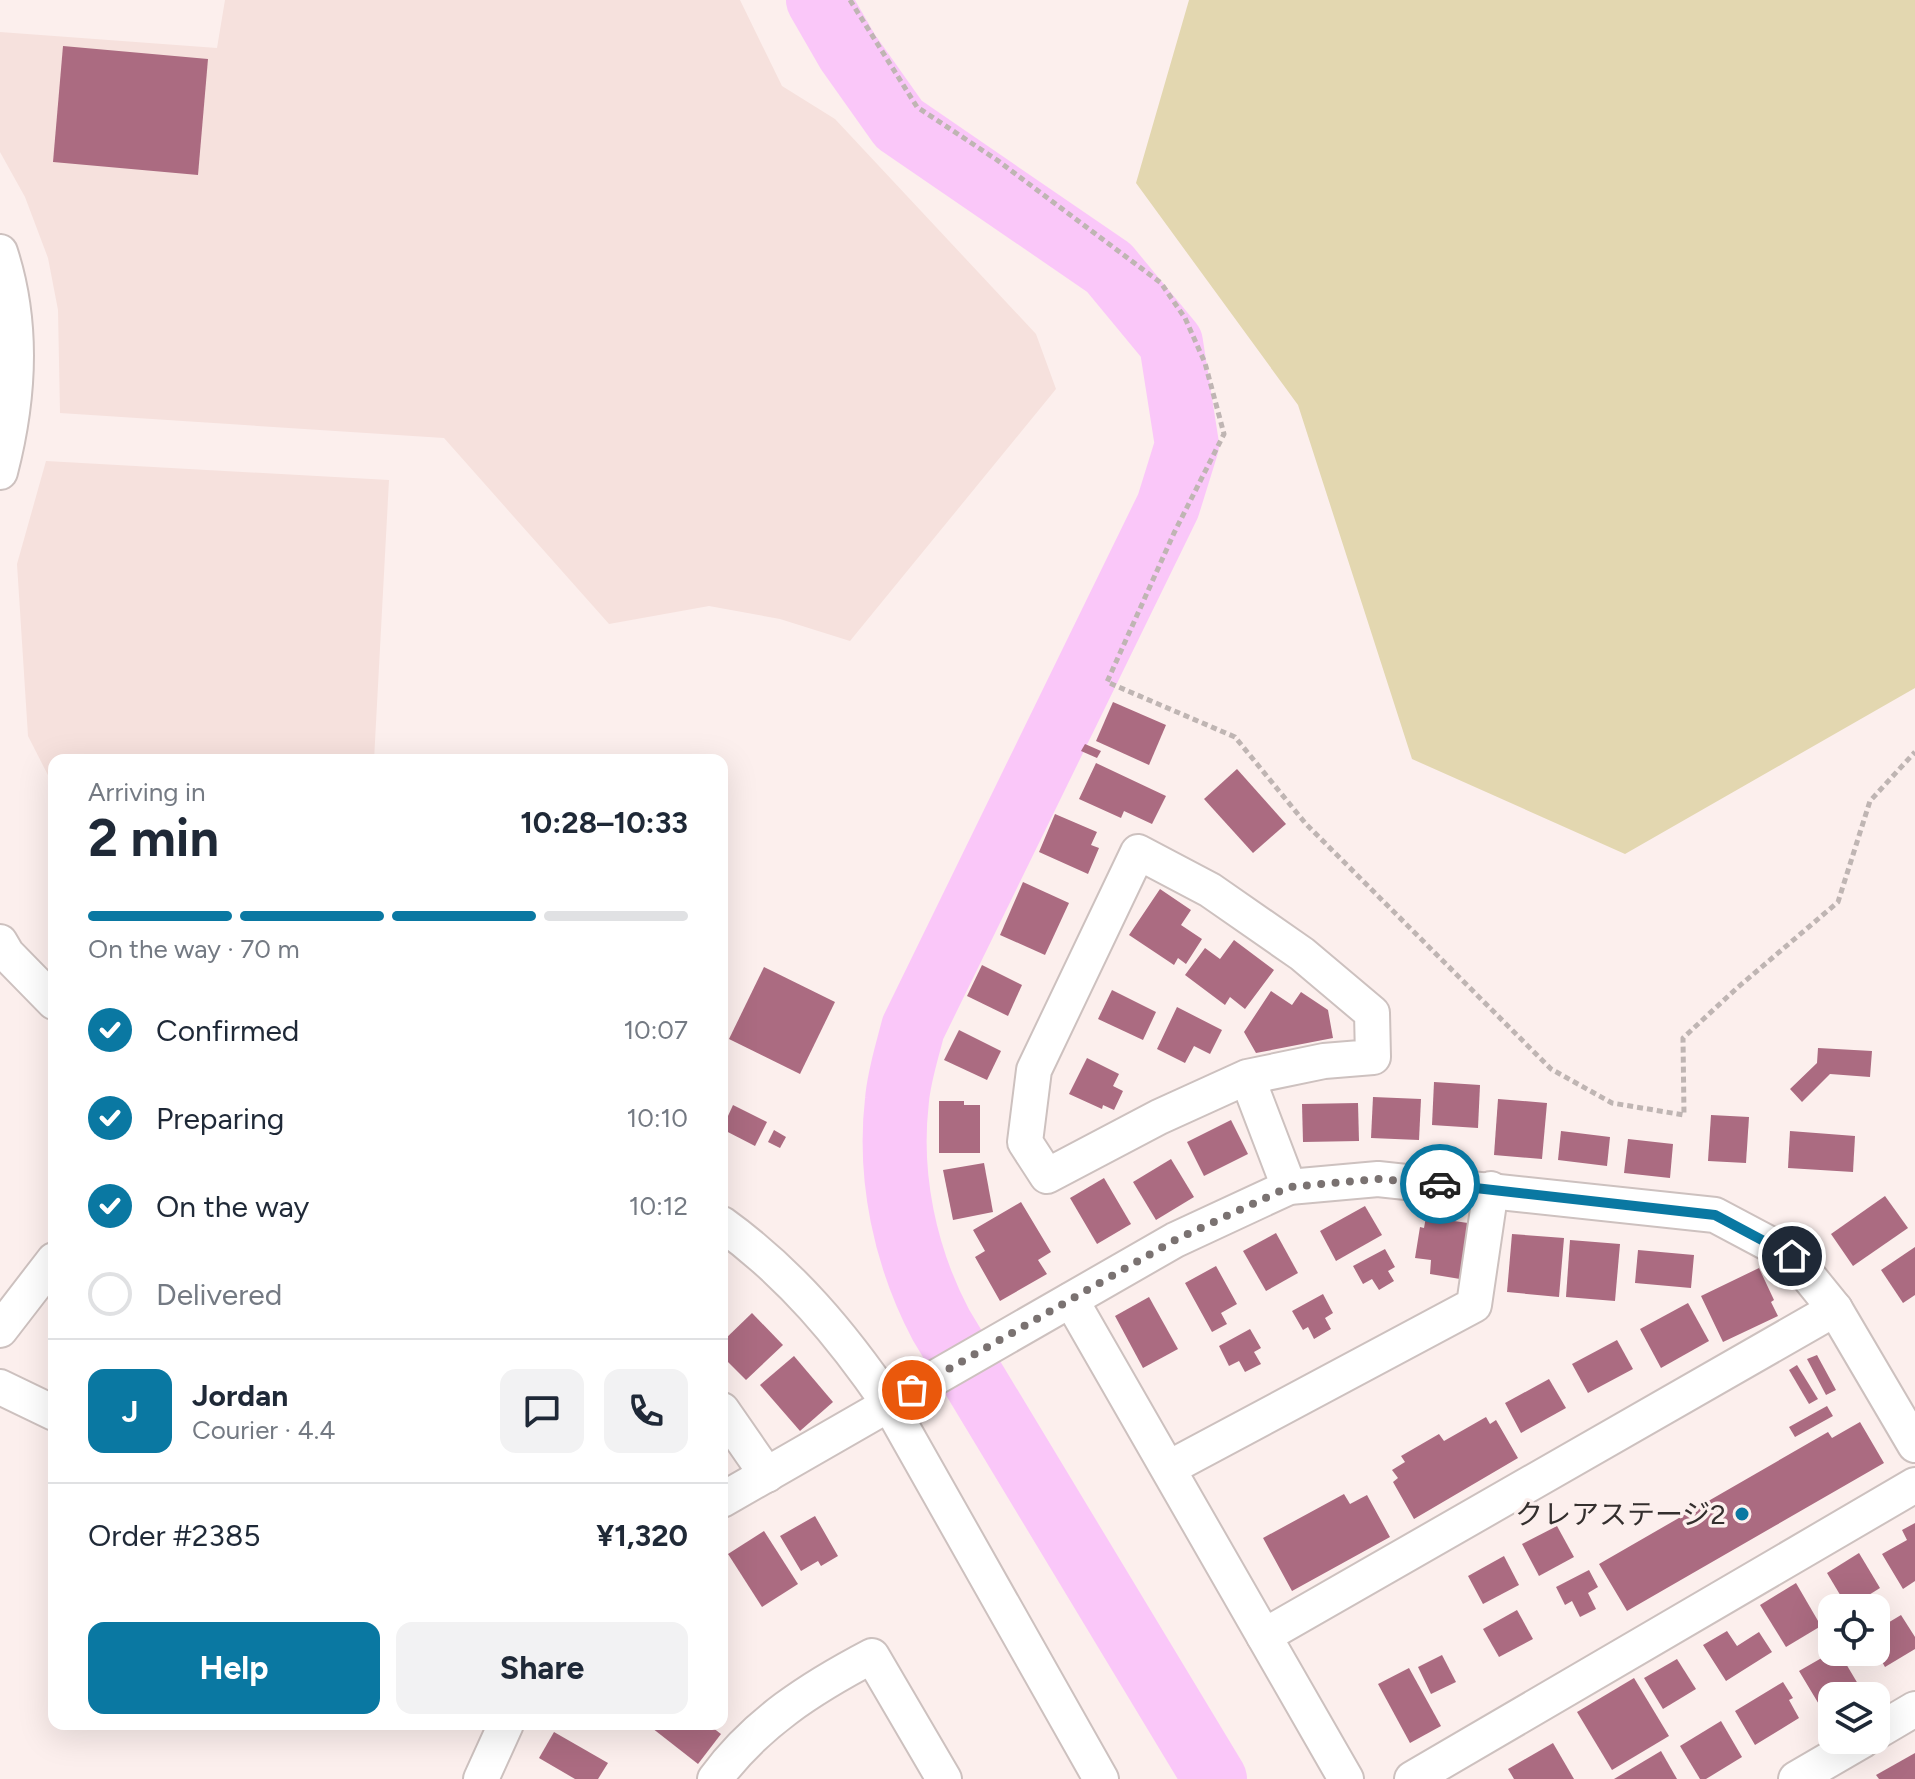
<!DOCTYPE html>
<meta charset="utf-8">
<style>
:root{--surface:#fff;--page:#f2f2f3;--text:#1f2937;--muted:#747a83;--line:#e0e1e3;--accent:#0a78a2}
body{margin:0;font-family:Figtree,"Noto Sans JP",sans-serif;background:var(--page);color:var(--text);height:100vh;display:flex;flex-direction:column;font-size:30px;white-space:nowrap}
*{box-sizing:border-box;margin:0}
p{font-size:26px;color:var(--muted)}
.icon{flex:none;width:44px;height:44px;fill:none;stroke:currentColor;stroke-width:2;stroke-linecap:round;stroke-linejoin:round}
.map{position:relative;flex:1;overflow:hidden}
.panel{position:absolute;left:48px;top:754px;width:680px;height:976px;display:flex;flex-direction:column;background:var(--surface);border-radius:16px;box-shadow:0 8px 32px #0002}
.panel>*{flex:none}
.buttons{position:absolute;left:1818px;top:1594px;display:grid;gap:16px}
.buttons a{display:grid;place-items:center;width:72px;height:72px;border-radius:16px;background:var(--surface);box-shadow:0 8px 32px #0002;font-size:40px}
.pin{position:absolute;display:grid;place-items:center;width:68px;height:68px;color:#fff;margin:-34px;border:4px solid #fff;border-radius:50%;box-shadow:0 2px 8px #0007}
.courier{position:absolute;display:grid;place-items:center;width:80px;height:80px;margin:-40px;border:6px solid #0a78a2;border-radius:50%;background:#fff;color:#222;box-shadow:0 2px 10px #0007}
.overview em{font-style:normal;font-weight:700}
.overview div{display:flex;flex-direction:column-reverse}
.overview{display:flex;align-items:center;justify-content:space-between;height:136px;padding:0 40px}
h1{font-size:52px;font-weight:700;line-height:60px}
.bar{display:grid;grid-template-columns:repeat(4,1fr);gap:12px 8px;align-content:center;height:96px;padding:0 40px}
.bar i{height:10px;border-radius:6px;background:var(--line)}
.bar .on{background:var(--accent)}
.bar p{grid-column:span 4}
.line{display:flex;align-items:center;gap:20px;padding:0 40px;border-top:2px solid var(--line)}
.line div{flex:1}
.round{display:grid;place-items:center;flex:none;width:84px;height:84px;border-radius:16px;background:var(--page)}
ol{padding:0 40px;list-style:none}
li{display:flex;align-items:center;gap:24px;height:88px}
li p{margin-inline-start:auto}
li .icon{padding:8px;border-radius:50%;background:var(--accent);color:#fff;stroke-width:4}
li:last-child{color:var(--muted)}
li i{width:44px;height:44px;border:4px solid var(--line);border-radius:50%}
.primary-button{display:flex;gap:16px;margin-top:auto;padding:16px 40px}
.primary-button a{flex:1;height:92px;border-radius:16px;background:var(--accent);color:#fff;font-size:32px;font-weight:700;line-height:92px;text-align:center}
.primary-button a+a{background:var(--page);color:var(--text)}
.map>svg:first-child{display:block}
.built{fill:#f6e1dd}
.green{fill:#e3d7b0}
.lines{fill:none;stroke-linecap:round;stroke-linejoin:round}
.river{stroke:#fac7f9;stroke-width:64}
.building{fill:#ab6b81}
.minor-casing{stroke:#cdc1bf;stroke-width:38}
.path{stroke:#bfb5b3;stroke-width:5;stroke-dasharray:6 4;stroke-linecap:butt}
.minor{stroke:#fff;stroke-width:34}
.done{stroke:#7a7271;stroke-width:8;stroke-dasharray:0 14.4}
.route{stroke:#0a78a2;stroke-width:10}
.poi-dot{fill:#0a78a2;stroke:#fcefed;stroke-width:3}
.labels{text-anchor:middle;stroke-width:7;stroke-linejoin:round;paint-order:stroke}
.poi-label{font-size:28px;fill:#342f2e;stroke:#fcefed;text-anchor:end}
</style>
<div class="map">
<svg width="1915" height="1779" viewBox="0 0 1915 1779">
<rect width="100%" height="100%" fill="#fcefed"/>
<!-- built -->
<g class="built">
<polygon points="225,0 740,0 782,86 835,119 1036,334 1056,389 850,641 780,619 709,606 609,624 444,438 60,413 58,310 48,258 25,197 0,152 0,32 217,48"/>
<polygon points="46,461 389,480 374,760 54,760 54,787 28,736 17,564"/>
</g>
<!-- green -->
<polygon class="green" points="1189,0 1915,0 1915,688 1625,854 1412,759 1298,405 1136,183"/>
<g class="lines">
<!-- river -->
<path class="river" d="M818,0l30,52 51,72 210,144 62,75 16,102 -19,61 -255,522c-6,24 -14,48 -16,72 -9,77 8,157 44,225l274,454"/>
</g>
<!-- building -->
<g class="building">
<polygon points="63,46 208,59 198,175 53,162"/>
<polygon points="1113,702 1166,725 1149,765 1096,741"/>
<polygon points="1085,744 1101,751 1097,758 1081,751"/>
<polygon points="1096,763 1166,796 1152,824 1124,811 1121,818 1079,799"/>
<polygon points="1237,769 1286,824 1253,853 1204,799"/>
<polygon points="1055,814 1097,832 1091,845 1099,848 1088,874 1039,852"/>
<polygon points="1023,882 1069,903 1045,955 1000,935"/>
<polygon points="1160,889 1191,910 1181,925 1202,939 1186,964 1178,958 1174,965 1129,935"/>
<polygon points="1234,940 1274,970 1245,1009 1230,997 1225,1005 1185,975 1205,948 1220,959"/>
<polygon points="982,965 1022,985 1008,1016 967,996"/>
<polygon points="764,967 835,1002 800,1074 729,1039"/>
<polygon points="1112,990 1156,1012 1143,1040 1098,1019"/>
<polygon points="1271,991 1292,1005 1301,992 1328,1010 1333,1038 1256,1053 1244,1032"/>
<polygon points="1177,1007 1222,1030 1210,1054 1194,1046 1185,1063 1157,1049"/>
<polygon points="959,1030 1001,1051 987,1080 944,1060"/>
<polygon points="1818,1048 1872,1051 1870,1077 1830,1074 1802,1102 1790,1089 1817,1063"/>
<polygon points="1087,1058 1119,1074 1113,1086 1123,1091 1114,1110 1103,1105 1102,1109 1069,1094"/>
<polygon points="1434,1082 1480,1085 1478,1128 1432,1125"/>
<polygon points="1373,1097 1421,1099 1419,1140 1371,1138"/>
<polygon points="1498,1099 1547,1103 1542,1159 1494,1155"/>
<polygon points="939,1101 964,1101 964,1105 980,1105 980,1153 939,1153"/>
<polygon points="1358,1103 1359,1141 1303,1142 1302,1104"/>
<polygon points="733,1105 767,1122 755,1146 722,1129"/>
<polygon points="1711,1115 1749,1117 1746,1163 1708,1161"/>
<polygon points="1231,1120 1248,1154 1204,1176 1187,1142"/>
<polygon points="774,1130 786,1137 780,1148 768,1142"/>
<polygon points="1561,1131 1610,1137 1607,1166 1558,1160"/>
<polygon points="1790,1131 1855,1136 1853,1172 1788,1168"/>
<polygon points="1628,1139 1673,1144 1670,1178 1624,1173"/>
<polygon points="1171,1159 1194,1197 1156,1220 1133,1182"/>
<polygon points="984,1163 993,1212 953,1220 943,1170"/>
<polygon points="1104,1178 1131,1224 1097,1244 1070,1198"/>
<polygon points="1885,1196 1908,1228 1853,1266 1831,1234"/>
<polygon points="1021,1202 1051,1252 1038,1260 1047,1274 1000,1301 975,1257 985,1251 973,1230"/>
<polygon points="1365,1206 1382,1235 1336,1261 1320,1231"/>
<polygon points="1426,1217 1468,1223 1460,1279 1430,1274 1431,1260 1415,1258 1420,1227 1424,1228"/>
<polygon points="1276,1233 1298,1273 1266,1291 1243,1251"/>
<polygon points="1512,1234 1564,1238 1559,1297 1507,1292"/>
<polygon points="1570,1240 1620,1244 1615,1301 1566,1297"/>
<polygon points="1915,1247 1915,1295 1903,1303 1881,1270"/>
<polygon points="1385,1249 1395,1267 1388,1271 1394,1281 1379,1290 1372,1279 1363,1284 1353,1266"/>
<polygon points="1638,1250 1694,1255 1691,1288 1635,1283"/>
<polygon points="1216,1266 1237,1304 1221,1313 1227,1324 1212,1332 1185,1283"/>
<polygon points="1759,1268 1774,1300 1771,1302 1778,1316 1723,1342 1701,1296"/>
<polygon points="1323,1294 1333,1313 1325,1318 1331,1329 1314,1339 1308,1327 1303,1330 1292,1311"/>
<polygon points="1149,1297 1178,1349 1143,1368 1115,1316"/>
<polygon points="1688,1303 1709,1341 1661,1368 1640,1329"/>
<polygon points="752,1313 783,1345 746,1380 722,1356 722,1342"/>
<polygon points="1250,1329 1261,1348 1254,1352 1261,1364 1245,1372 1239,1361 1229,1366 1219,1346"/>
<polygon points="1617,1340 1633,1369 1588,1393 1572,1364"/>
<polygon points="1817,1355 1836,1390 1826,1395 1807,1359"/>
<polygon points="794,1356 833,1402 800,1431 760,1385"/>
<polygon points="1797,1365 1818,1399 1809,1404 1789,1370"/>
<polygon points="1549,1379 1566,1408 1521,1433 1505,1403"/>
<polygon points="1827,1406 1833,1416 1795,1437 1789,1427"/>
<polygon points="1486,1417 1490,1424 1496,1420 1518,1458 1414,1519 1393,1482 1398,1478 1392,1470 1405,1462 1401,1456 1439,1434 1444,1441"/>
<polygon points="1860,1422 1884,1463 1627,1611 1599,1564 1828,1432 1832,1438"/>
<polygon points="1344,1494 1350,1504 1367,1495 1390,1537 1292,1591 1263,1538"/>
<polygon points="815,1516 838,1556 821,1566 818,1561 801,1571 780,1536"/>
<polygon points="1915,1523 1915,1581 1903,1589 1882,1554 1907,1540 1902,1530"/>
<polygon points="1557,1526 1574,1557 1539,1576 1522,1544"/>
<polygon points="764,1531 798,1584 762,1607 728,1554"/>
<polygon points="1859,1553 1880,1588 1848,1608 1827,1573"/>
<polygon points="1504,1556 1519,1585 1483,1604 1468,1576"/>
<polygon points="1589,1570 1598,1587 1588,1593 1596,1609 1580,1617 1572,1601 1565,1605 1556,1587"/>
<polygon points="1796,1583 1821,1626 1786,1647 1760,1605"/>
<polygon points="1517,1610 1533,1639 1499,1657 1483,1629"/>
<polygon points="1901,1615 1915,1637 1915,1649 1885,1667 1881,1660 1871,1666 1862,1652 1876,1652 1876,1630"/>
<polygon points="1727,1631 1737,1646 1759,1632 1772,1652 1726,1681 1703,1645"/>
<polygon points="1832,1652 1839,1652 1858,1684 1837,1696 1832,1696 1832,1699 1820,1706 1799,1671"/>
<polygon points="1442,1655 1456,1682 1431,1694 1418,1667"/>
<polygon points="1677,1659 1696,1689 1663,1709 1644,1678"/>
<polygon points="1409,1668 1441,1726 1410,1743 1378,1684"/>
<polygon points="1634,1678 1669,1736 1612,1770 1577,1712"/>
<polygon points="1783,1682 1793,1698 1789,1700 1799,1718 1755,1745 1735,1711"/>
<polygon points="1721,1721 1742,1757 1706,1779 1700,1779 1680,1746"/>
<polygon points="655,1724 708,1724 721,1734 698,1764 652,1728"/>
<polygon points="554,1732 608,1763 598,1779 575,1779 539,1758"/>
<polygon points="1553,1743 1574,1779 1514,1779 1508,1769"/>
<polygon points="1661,1751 1677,1779 1614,1779"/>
<polygon points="1915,1753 1915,1779 1879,1779 1876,1775"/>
</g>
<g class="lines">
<!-- minor casing -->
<g class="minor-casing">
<g id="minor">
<path d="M0,252c24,73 19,147 0,220"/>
<polyline points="0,942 7,954 54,1002"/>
<polyline points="1247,1077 1324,1061 1373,1057 1372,1013 1302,954 1210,890 1138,852 1034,1070 1025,1142 1047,1176 1159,1117 1247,1077 1289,1187"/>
<path d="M722,1224c68,49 120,111 167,180l212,375"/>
<polyline points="1071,1300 1346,1779"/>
<polyline points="0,1330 54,1260"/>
<polyline points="0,1387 54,1413"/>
<polyline points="722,1410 767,1475"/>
<polyline points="1169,1468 1474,1305 1491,1189"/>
<polyline points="722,1500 1175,1240 1289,1187 1378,1179 1715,1215 1792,1256 1835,1309 1915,1445"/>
<polyline points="1264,1636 1835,1309"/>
<polyline points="1876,1732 1915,1709"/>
<polyline points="481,1779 506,1724"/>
<path d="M715,1779c41,-56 96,-91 157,-123l72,123"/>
<polyline points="1412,1779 1915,1485"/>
<polyline points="1796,1779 1863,1740"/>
</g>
</g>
<!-- path -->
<polyline class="path" points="850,0 917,107 997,160 1161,283 1185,318 1205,363 1224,434 1174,533 1107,682 1235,737 1306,824 1551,1069 1612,1103 1684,1115 1683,1038 1737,988 1838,902 1870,801 1915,752"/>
<!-- minor -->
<use href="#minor" class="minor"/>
</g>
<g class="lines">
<!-- done -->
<polyline class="done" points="912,1390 1175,1240 1289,1187 1378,1179 1440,1184"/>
<!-- route -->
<polyline class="route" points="1440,1184 1715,1215 1792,1256"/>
</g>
<!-- markers -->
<circle class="poi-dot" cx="1742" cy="1514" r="8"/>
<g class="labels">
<!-- poi labels -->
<g class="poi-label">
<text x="1726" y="1524">クレアステージ2</text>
</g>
</g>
</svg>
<div class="buttons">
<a><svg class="icon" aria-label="locate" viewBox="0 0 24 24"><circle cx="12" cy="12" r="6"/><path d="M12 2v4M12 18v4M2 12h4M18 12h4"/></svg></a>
<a><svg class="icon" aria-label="layers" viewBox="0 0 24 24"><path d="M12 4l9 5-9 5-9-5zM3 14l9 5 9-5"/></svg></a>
</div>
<div class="pin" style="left:912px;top:1390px;background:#ea580c"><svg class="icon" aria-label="bag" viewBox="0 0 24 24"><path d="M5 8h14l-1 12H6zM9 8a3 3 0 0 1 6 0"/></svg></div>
<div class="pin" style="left:1792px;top:1256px;background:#1f2937"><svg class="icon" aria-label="home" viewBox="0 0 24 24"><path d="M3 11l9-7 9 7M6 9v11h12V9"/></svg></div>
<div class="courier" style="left:1440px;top:1184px"><svg class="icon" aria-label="car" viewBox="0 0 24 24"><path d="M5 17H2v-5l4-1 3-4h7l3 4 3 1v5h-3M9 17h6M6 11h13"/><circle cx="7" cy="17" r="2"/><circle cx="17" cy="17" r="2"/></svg></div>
<section class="panel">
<div class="overview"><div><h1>2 min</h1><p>Arriving in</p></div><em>10:28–10:33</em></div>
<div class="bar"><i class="on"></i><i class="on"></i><i class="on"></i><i></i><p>On the way · 70 m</p></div>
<ol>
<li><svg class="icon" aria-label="check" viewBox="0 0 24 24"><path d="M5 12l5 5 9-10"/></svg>Confirmed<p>10:07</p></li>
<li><svg class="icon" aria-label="check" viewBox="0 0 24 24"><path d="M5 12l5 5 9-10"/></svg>Preparing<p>10:10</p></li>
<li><svg class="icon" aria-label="check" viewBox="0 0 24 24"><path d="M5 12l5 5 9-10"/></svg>On the way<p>10:12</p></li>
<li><i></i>Delivered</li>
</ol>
<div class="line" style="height:144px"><b class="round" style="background:var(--accent);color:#fff">J</b><div><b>Jordan</b><p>Courier · 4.4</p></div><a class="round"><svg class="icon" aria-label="chat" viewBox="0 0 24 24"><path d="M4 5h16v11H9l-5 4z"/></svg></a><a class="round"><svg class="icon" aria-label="phone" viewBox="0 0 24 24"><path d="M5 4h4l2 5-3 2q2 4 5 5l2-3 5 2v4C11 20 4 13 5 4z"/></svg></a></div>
<div class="line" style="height:104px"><div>Order #2385</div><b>¥1,320</b></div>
<div class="primary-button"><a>Help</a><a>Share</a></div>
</section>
</div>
